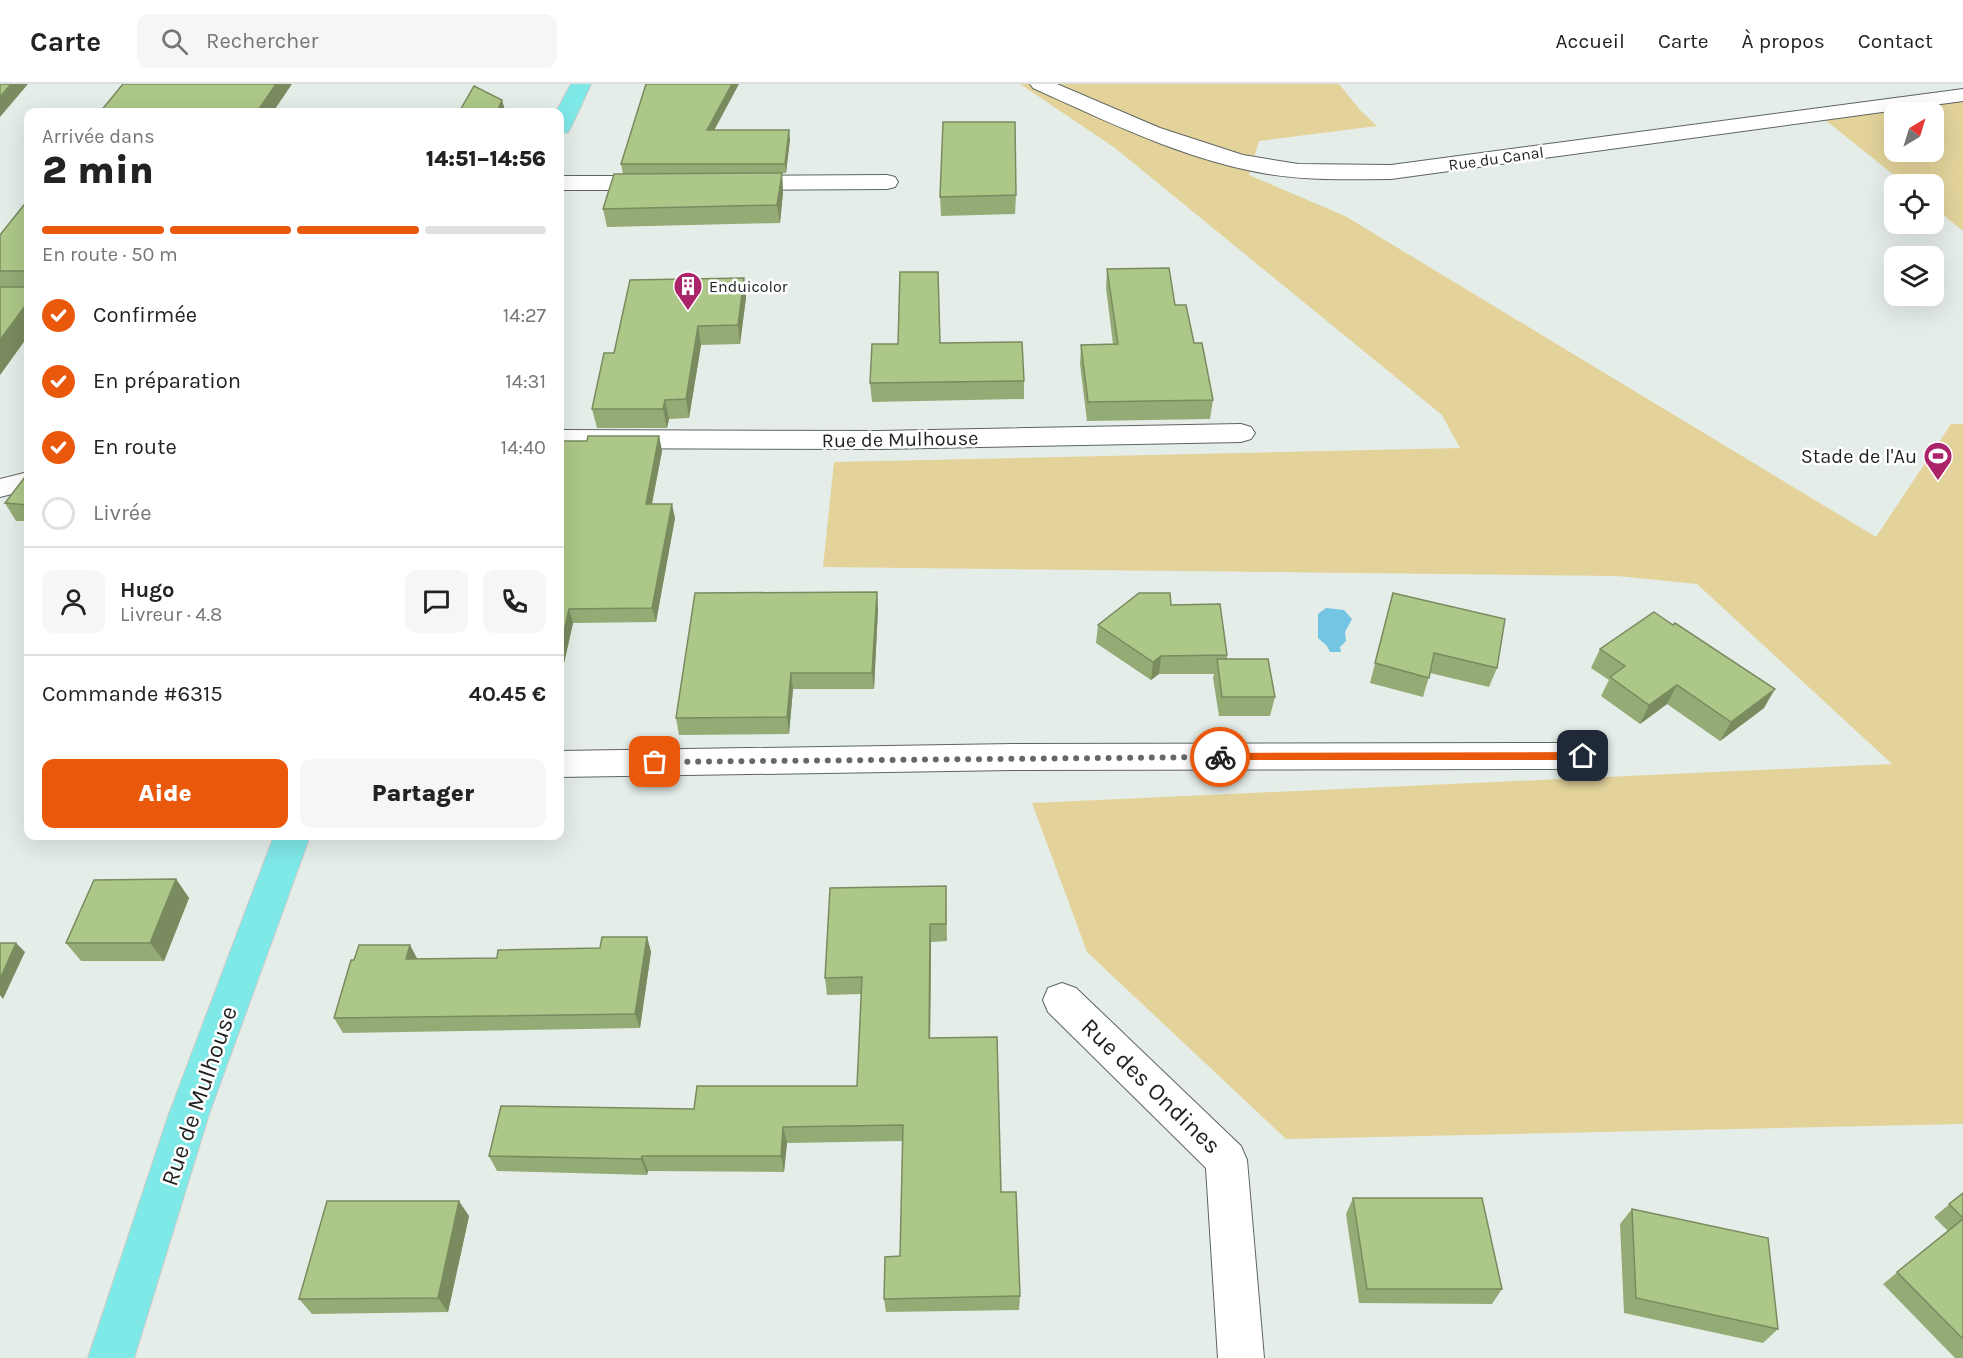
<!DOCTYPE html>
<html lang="fr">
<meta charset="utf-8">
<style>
:root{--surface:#fff;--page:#f6f6f6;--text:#222;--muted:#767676;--line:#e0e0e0;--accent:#ea580c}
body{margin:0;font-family:Karla,sans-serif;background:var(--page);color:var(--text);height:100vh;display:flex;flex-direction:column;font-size:22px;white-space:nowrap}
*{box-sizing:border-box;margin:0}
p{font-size:20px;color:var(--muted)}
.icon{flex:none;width:33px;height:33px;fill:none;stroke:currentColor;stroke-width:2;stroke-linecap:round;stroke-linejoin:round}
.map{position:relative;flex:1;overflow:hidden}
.drawer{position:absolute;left:24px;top:24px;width:540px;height:732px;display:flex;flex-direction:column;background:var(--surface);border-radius:12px;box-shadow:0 6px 24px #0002}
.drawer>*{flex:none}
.needle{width:39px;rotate:38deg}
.buttons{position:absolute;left:1884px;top:18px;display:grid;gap:12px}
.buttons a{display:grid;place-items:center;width:60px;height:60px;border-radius:12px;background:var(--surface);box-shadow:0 6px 24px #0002;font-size:30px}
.pin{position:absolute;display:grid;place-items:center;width:51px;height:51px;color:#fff;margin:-26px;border-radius:12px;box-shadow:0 3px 9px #0006}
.courier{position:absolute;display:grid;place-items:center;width:60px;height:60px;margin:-30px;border:4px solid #ea580c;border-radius:50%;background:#fff;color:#222;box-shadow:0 2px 8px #0007}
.head em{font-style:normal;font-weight:800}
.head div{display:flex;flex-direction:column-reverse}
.head{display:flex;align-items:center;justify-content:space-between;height:102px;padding:0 18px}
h1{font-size:39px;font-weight:800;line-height:45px}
.bar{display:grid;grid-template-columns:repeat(4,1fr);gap:9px 6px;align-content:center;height:72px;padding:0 18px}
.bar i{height:8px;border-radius:4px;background:var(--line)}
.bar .active{background:var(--accent)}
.bar p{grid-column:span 4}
.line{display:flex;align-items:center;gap:15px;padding:0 18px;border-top:2px solid var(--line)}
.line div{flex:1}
.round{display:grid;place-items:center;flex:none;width:63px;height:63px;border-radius:12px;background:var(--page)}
ol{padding:0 18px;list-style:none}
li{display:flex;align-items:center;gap:18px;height:66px}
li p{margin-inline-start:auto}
li .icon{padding:6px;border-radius:50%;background:var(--accent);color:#fff;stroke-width:4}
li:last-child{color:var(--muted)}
li i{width:33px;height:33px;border:3px solid var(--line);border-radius:50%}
.primary-button{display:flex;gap:12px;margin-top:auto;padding:12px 18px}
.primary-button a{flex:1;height:69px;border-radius:12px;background:var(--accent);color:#fff;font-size:24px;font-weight:800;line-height:69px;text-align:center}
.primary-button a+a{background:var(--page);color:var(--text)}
header{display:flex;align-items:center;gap:36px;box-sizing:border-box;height:84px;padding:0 30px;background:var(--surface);border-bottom:2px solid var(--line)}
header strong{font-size:28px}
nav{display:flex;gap:33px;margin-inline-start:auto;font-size:21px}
.search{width:420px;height:54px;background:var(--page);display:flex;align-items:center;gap:15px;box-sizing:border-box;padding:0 21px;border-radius:12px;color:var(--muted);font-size:22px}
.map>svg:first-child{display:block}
.green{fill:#e3d39b;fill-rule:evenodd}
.water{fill:#74c4e4}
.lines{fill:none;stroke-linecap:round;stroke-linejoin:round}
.minor-casing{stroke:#5e6561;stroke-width:2}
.major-casing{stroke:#c9cac9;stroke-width:2}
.minor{fill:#fff;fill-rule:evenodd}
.major{fill:#7fe9e8;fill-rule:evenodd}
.wall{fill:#95ab75}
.shaded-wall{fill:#798b5f}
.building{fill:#adc788;stroke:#798b5f;stroke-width:1.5}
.route{fill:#ea580c}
.done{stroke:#646966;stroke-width:6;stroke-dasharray:0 10.8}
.labels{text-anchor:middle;stroke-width:5;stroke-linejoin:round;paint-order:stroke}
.far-street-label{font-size:16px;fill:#1f2220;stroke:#fff}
.far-poi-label{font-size:16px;fill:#1f2220;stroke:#fff;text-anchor:start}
.street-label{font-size:20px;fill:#1f2220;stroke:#fff}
.poi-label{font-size:20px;fill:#1f2220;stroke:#fff;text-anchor:end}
.near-street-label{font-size:24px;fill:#1f2220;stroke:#fff}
</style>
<header>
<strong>Carte</strong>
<div class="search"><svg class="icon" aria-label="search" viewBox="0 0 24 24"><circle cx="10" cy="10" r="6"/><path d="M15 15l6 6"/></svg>Rechercher</div>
<nav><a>Accueil</a><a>Carte</a><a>À propos</a><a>Contact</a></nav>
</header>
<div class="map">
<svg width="1963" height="1274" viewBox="0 0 1963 1274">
<rect width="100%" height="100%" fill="#e5ede8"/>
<!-- green -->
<g class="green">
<polygon points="1020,0 1339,0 1360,26 1377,42 1259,57 1249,91 1345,132 1876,453 1951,340 1963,340 1963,1040 1286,1055 1087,868 1032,719 1892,680 1697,500 1617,492 823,483 834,378 1460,364 1442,331 1115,64"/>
<path d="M1963,17v130l-29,-24v-23h-29l-81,-65zM1894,28h40v40h-40z"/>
</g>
<!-- water -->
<polygon class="water" points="1326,524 1344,526 1352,535 1345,548 1346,557 1340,563 1341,568 1330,568 1327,562 1318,554 1318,530"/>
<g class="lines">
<!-- minor casing -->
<g class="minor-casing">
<g id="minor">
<path d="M1030,0h27l103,44 83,27 55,9 93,1 572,-76v12l-572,78c-41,0 -83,2 -123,-5 -83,-14 -160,-52 -235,-86z"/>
<polygon points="887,91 895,93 898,98 895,103 887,105 738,106 730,104 727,99 730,94 738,92"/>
<polygon points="560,92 657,92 665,94 668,99 665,104 657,106 560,106"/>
<polygon points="1241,340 1251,343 1255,349 1251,355 1241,358 880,365 560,364 560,346 880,347"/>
<polygon points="28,388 28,406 0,413 0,395"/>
<polygon points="1583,659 1595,663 1600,672 1595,681 1583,685 1013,686 560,693 560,667 1013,660"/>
<polygon points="1062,899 1076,904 1241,1062 1247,1076 1264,1274 1218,1274 1206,1084 1048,928 1043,916 1048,904"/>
</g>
</g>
<!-- major casing -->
<g class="major-casing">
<g id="major">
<polygon points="571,0 591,0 571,43 568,48 560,50 560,28 556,28"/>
<polygon points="274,752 310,752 209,1030 134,1274 88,1274 169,1030"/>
</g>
</g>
<!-- minor -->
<use href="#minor" class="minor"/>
<!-- major -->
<use href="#major" class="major"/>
</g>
<!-- wall -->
<g class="wall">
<polygon points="714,46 790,55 786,89 623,90 621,80"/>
<polygon points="782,89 783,108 780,139 607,143 603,125"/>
<polygon points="1016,111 1015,130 941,132 940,113"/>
<polygon points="28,116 28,252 0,291 0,151"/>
<polygon points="1107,185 1175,221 1194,259 1213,316 1210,335 1087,337 1080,280 1081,261 1113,260 1106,204"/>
<polygon points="744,194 746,213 740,260 701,261 689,334 669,335 667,344 597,344 592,325 614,269"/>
<polygon points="940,259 1024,297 1024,315 872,318 870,299"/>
<polygon points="659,352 662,367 652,420 675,434 656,538 573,539 560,597 587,357"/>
<polygon points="28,389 28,437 16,437 5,419"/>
<polygon points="877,508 878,525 874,605 793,605 789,650 679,651 676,634"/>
<polygon points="1393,509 1497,584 1489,603 1430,589 1423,613 1370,599"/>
<polygon points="1171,521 1227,571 1227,575 1275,613 1270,632 1219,632 1213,594 1214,590 1159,590 1151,596 1096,559 1098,541"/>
<polygon points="1600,565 1764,624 1720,657 1667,620 1640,640 1601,612 1609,596 1591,584"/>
<polygon points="176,795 189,814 164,877 81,877 66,859"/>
<polygon points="946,802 947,857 931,858 930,954 1001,1108 1020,1212 1019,1226 886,1228 884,1215 900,1172 903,1057 787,1059 784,1088 648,1087 647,1091 497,1087 489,1072 694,1025 857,1002 861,910 827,911 825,894"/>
<polygon points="647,853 651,868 640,944 343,949 334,934 417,875 497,874 600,864"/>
<polygon points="1963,1109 1963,1274 1955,1274 1883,1200 1948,1147 1934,1133"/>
<polygon points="1353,1114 1502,1205 1492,1220 1359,1219 1346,1130"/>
<polygon points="1632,1125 1778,1245 1763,1259 1624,1229 1620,1140"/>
<polygon points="469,1132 448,1228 312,1230 299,1215"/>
</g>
<!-- shaded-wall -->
<g class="shaded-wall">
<polygon points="11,0 28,0 0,33 0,13"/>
<polygon points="276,0 292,0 273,28 257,28"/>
<polygon points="732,0 739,0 709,56 707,46"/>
<polygon points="502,16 505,26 504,28 497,28"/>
<polygon points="789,46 790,55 786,89 785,80"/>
<polygon points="782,89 783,108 780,139 777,121"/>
<polygon points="744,194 746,213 740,260 738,241"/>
<polygon points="28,218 28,252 0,291 0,256"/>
<polygon points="698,242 701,261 689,334 686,315"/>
<polygon points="665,316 669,335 667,344 663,325"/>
<polygon points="659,352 662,367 649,434 646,420"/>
<polygon points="672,420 675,434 656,538 652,524"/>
<polygon points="877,508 878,525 874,605 872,589"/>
<polygon points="569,525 573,539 560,597 560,566"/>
<polygon points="1161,572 1159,590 1151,596 1153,578"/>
<polygon points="791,589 793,605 789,650 787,633"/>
<polygon points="1677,601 1667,620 1640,640 1649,621"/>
<polygon points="1775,605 1764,624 1720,657 1731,638"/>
<polygon points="176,795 189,814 164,877 150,859"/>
<polygon points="930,840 931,858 930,970 929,954"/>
<polygon points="647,853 651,868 640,944 635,930"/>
<polygon points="16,859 25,868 3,915 0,911 0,895"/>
<polygon points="410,861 418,876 406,875"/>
<polygon points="783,1043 787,1059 784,1088 781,1072"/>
<polygon points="642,1072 648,1087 647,1091 641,1075"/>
<polygon points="459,1117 469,1132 448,1228 438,1214"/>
</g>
<!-- building -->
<g class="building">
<polygon points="0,0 11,0 0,13"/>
<polygon points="123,0 276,0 257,28 100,28"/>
<polygon points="646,0 732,0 707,46 789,46 785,80 621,80"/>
<polygon points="474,2 502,16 497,28 459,28"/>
<polygon points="943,38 1015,38 1016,111 940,113"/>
<polygon points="782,89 777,121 603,125 614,90"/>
<polygon points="28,116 28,187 0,187 0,151"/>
<polygon points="1169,184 1175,221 1186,221 1194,259 1202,259 1213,316 1088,318 1081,261 1118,260 1107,185"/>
<polygon points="900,188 938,188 940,259 1022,258 1024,297 870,299 872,260 898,260"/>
<polygon points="744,194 738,241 698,242 686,315 665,316 663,325 592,325 604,269 614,269 630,196"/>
<polygon points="0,203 28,203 28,218 0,256"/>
<polygon points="588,352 659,352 646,420 672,420 652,524 569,525 560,566 560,357 587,357"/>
<polygon points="28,389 28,421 5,419"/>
<polygon points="877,508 872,589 791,589 787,633 676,634 695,509"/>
<polygon points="1139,509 1170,509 1171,521 1220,520 1227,571 1161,572 1153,578 1098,541"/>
<polygon points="1393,509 1505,535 1497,584 1434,569 1429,594 1375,579"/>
<polygon points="1654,528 1673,541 1675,539 1775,605 1731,638 1677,601 1649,621 1610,593 1625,582 1600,565"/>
<polygon points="1217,575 1268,575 1275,613 1222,613"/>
<polygon points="176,795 150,859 66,859 94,796"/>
<polygon points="946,802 946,840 930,840 929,954 997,953 1001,1108 1016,1108 1020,1212 884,1215 885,1173 900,1172 903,1041 783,1043 781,1072 642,1072 641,1075 489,1072 501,1022 694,1025 697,1002 857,1002 862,893 825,894 830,804"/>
<polygon points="602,853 647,853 635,930 334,934 351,876 354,876 359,861 410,861 406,875 497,874 498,866 600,864"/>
<polygon points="0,859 16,859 0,895"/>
<polygon points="1963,1109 1963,1134 1949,1120"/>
<polygon points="1353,1114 1482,1114 1502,1205 1367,1205"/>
<polygon points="327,1117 459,1117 438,1214 299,1215"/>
<polygon points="1632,1125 1768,1154 1778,1245 1636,1214"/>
<polygon points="1963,1135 1963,1255 1897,1188"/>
</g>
<!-- route -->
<polygon class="route" points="1583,668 1588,672 1583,676 1220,676 1215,673 1220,669"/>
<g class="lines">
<!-- done -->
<polyline class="done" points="655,678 1220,673"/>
</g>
<!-- icons -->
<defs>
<g id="building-pin" transform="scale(1.5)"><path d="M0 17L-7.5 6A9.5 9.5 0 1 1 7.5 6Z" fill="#ab246a" stroke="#fff"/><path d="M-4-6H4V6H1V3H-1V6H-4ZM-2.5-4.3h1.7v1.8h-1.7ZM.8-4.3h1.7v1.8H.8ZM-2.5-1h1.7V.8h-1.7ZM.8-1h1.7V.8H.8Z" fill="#fff"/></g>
<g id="stadium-pin" transform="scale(1.5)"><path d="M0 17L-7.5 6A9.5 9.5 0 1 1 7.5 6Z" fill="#ab246a" stroke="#fff"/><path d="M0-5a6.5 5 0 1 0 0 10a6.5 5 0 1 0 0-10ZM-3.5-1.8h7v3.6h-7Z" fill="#fff"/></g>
</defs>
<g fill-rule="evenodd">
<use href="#building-pin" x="688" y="202"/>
<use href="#stadium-pin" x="1938" y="372"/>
</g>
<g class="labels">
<!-- far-street labels -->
<g class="far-street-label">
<text transform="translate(1496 74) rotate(-8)" y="6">Rue du Canal</text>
</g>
<!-- far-poi labels -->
<g class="far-poi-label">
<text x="709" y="208">Enduicolor</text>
</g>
<!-- street labels -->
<g class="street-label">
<text transform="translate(900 355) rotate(-1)" y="7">Rue de Mulhouse</text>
</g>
<!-- poi labels -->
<g class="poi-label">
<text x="1917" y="379">Stade de l'Au</text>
</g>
<!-- near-street labels -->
<g class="near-street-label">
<text transform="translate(1151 1002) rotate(44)" y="8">Rue des Ondines</text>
<text transform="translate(199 1012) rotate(-71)" y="8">Rue de Mulhouse</text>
</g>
</g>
</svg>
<div class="buttons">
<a><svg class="needle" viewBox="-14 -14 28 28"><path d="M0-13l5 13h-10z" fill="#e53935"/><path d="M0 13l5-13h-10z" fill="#767676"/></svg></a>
<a><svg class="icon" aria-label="locate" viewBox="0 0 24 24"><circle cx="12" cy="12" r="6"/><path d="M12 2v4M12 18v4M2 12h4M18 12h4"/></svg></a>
<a><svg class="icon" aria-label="layers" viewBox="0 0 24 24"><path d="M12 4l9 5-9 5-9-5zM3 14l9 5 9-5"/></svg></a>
</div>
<div class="pin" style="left:655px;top:678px;background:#ea580c"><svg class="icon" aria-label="bag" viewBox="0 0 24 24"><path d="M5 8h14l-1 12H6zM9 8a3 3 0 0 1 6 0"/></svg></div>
<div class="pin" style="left:1583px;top:672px;background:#1f2937"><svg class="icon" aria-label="home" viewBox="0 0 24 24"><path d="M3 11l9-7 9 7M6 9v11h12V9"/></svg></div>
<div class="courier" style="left:1220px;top:673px"><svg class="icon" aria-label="bike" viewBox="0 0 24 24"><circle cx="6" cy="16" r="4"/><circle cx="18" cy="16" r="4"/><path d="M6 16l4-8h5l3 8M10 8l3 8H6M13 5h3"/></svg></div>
<section class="drawer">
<div class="head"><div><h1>2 min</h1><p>Arrivée dans</p></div><em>14:51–14:56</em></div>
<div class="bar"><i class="active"></i><i class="active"></i><i class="active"></i><i></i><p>En route · 50 m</p></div>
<ol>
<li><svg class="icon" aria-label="check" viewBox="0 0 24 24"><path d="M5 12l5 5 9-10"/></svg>Confirmée<p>14:27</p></li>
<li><svg class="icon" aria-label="check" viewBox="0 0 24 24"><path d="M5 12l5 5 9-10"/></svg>En préparation<p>14:31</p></li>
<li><svg class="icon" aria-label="check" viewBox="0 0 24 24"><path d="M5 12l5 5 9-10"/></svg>En route<p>14:40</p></li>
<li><i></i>Livrée</li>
</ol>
<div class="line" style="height:108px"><a class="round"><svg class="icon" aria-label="person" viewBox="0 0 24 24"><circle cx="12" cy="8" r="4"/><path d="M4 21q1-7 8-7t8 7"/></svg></a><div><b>Hugo</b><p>Livreur · 4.8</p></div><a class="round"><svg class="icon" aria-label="chat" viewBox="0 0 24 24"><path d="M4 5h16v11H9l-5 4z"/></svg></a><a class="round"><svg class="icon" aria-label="phone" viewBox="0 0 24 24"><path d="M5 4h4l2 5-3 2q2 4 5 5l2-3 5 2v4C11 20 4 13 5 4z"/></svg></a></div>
<div class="line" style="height:78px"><div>Commande #6315</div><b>40.45 €</b></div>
<div class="primary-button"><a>Aide</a><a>Partager</a></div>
</section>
</div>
